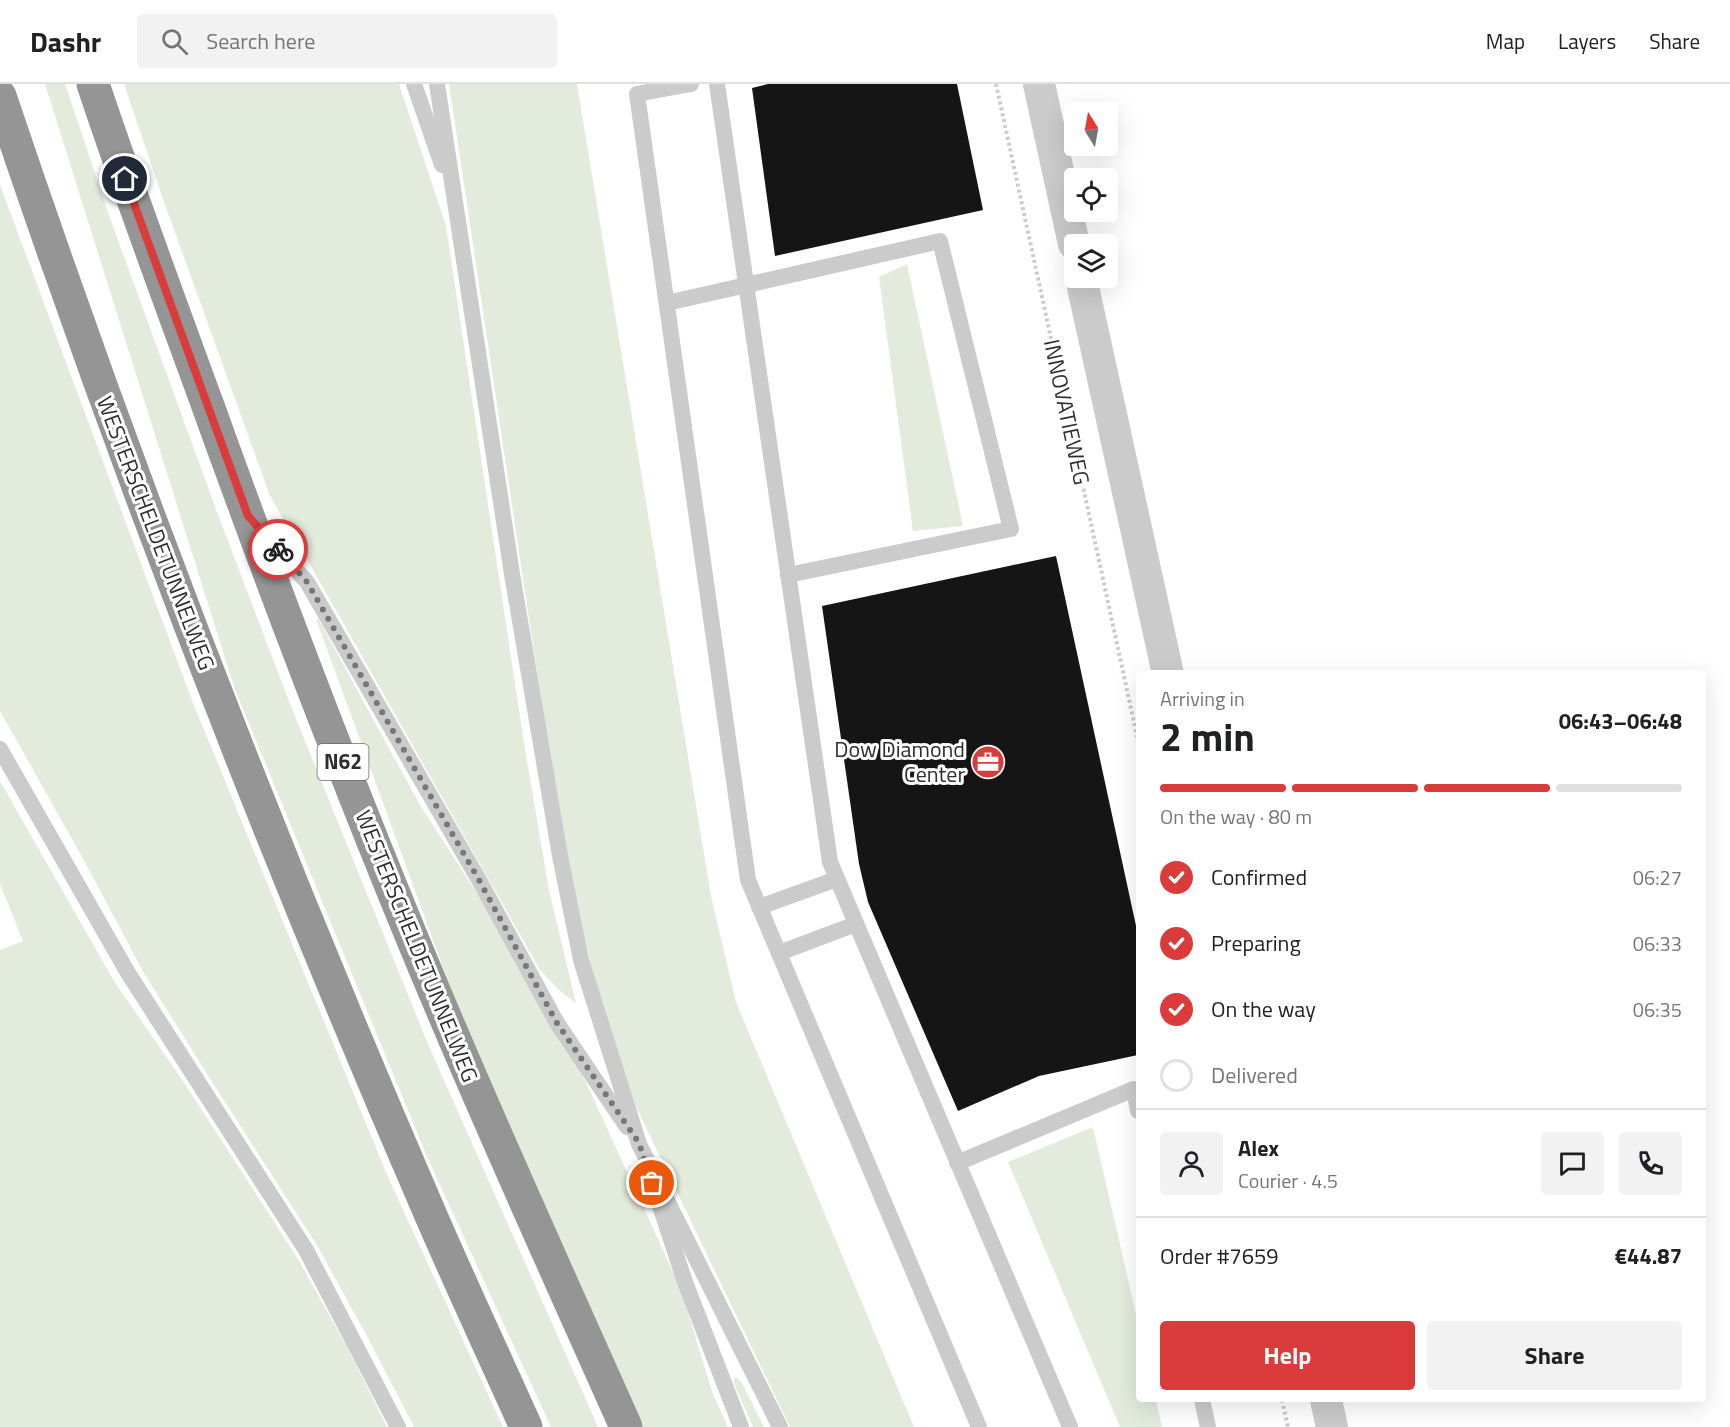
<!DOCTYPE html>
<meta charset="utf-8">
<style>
:root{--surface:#fff;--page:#f2f2f2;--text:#202124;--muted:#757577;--line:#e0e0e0;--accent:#da3b3b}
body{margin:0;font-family:"Titillium Web",sans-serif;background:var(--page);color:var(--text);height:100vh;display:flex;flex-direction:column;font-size:22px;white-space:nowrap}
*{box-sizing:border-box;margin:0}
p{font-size:20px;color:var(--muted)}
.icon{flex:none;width:33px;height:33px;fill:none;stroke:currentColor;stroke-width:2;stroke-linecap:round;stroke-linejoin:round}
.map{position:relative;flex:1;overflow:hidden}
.sheet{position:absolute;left:1136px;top:586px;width:570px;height:732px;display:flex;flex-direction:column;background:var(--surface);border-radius:6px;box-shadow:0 6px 24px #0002}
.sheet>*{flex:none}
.needle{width:39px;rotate:349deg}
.controls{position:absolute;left:1064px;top:18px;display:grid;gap:12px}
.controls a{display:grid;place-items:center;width:54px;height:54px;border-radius:6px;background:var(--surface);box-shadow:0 6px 24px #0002;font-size:30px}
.pin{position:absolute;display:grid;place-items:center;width:51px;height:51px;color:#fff;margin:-26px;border:3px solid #fff;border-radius:50%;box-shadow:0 2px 6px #0007}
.courier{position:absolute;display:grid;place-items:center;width:60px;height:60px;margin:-30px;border:4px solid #da3b3b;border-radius:50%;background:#fff;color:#222;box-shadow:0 2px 8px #0007}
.overview em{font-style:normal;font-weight:700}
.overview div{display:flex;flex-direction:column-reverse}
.overview{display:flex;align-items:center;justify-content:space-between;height:102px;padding:0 24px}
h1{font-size:39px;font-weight:700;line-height:45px}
.bar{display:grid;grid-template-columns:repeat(4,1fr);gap:9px 6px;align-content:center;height:72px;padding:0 24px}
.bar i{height:8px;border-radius:4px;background:var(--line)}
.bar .active{background:var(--accent)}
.bar p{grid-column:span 4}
.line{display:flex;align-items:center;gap:15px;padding:0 24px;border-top:2px solid var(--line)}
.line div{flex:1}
.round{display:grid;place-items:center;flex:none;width:63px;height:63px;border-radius:6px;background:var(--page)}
ol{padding:0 24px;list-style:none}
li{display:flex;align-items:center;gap:18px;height:66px}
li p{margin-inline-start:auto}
li .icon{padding:6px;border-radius:50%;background:var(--accent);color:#fff;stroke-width:4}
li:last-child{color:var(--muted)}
li i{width:33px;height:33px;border:3px solid var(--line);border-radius:50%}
.action{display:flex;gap:12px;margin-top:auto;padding:12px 24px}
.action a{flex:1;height:69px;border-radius:6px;background:var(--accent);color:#fff;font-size:24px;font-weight:700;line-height:69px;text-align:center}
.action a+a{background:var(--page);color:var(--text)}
header{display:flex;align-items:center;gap:36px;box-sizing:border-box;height:84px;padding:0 30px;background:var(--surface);border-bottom:2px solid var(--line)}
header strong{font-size:28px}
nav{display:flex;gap:33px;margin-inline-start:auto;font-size:21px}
.search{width:420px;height:54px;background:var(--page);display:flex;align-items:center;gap:15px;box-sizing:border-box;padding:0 21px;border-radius:6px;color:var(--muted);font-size:22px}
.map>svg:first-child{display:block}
.green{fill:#e3ebdd}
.building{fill:#151515}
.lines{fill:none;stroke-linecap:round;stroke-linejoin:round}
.path{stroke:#cbcbcb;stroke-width:4;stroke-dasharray:3 3;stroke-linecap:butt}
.lane{stroke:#cbcbcb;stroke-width:16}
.street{stroke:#cbcbcb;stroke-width:32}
.highway{stroke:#959595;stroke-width:33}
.done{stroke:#777;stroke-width:6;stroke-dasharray:0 10.8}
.route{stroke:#da3b3b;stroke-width:8}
.labels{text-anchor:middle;stroke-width:6;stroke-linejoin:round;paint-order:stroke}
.shield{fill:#fff;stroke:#6d6d6d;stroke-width:1.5}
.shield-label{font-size:21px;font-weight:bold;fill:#2e2e2e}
.street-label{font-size:22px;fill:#2e2e2e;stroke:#fff}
.poi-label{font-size:22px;fill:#2e2e2e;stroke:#fff;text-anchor:end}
</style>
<header>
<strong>Dashr</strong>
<div class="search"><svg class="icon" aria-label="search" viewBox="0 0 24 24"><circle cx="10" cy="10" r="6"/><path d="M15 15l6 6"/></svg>Search here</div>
<nav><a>Map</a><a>Layers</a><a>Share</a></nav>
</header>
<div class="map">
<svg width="1730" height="1343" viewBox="0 0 1730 1343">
<rect width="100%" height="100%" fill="#fff"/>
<!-- green -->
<g class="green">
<polygon points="45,0 65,0 110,134 217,428 292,625 428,960 598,1343 551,1343 428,1075 234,603"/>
<polygon points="124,0 399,0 446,142 524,659 549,806 576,919 560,907 540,886 308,477 270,412 163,115"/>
<polygon points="449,0 577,0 711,812 736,918 914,1343 790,1343 624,998 598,911 572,801 547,655"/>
<polygon points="0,101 193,619 388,1093 503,1343 414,1343 368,1254 318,1163 207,990 144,889 81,771 0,627"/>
<polygon points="907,180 963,442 913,447 879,193"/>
<polygon points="316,535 319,536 420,721 489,828 578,981 680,1203 713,1310 728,1343 642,1343 465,944"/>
<polygon points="0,697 114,897 187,1003 298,1175 348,1265 387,1343 0,1343 0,866 23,857 0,800"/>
<polygon points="1093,1043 1138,1239 1138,1316 1156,1316 1162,1343 1120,1343 1008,1078"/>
<polygon points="733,1294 738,1294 742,1299 764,1343 753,1343 735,1302"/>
</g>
<!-- building -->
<g class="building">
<polygon points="768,0 957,0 983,126 775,172 752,4"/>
<polygon points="1056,472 1138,851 1138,971 1039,992 958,1027 868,818 859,780 822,522"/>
</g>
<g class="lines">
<!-- path -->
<g class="path">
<polyline points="996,0 1138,657"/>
<polyline points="1282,1316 1288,1343"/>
</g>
<!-- lane -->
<g class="lane">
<polyline points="414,0 442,81"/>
<polyline points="437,0 512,490 560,772 581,876 639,1060 780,1343"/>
<polyline points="691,0 637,10 748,796 979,1343"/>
<polyline points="717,0 830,778 1070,1343"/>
<polyline points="667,219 940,157 1011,445 788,491"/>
<polyline points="264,450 307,498 479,796 557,939 627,1043"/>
<polyline points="0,665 128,889 306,1166 398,1343"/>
<polyline points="759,823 837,795"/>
<polyline points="779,869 856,840"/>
<polyline points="957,1079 1134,1005 1138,1027"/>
<polyline points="660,1122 685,1198 741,1343"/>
<polyline points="1202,1316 1208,1343"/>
</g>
<!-- street -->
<g class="street">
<polyline points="1039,0 1074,160"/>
<polyline points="1081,194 1168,590"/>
<polyline points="1326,1316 1332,1343"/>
</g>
<!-- highway -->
<g class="highway">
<path d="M93,0c36,108 76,215 115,322 63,175 129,349 200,522 69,168 144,333 218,499"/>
<path d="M0,12c126,375 269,745 426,1108 32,75 67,149 100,223"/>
</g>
</g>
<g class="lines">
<!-- done -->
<polyline class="done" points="278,465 307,498 479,796 557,939 639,1059 652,1099"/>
<!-- route -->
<polyline class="route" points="125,95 248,432 278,465"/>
</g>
<!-- icons -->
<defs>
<g id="office-disc" transform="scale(1.725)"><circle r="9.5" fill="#da3b3b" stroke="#fff"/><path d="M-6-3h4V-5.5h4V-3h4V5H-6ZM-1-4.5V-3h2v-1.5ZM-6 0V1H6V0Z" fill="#fff"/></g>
</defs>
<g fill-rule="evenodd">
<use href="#office-disc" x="988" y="678"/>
</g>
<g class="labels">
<!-- shield labels -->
<rect class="shield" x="317.5" y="660" width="51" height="36" rx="4.5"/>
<g class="shield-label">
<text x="343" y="685">N62</text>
</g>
<!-- street labels -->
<g class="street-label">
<text transform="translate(1067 328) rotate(78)" y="8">INNOVATIEWEG</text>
<text transform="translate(156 449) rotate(69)" y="8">WESTERSCHELDETUNNELWEG</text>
<text transform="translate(417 862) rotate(68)" y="8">WESTERSCHELDETUNNELWEG</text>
</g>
<!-- poi labels -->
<g class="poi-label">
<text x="965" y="673">Dow Diamond<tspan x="965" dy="25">Center</tspan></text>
</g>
</g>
</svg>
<div class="controls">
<a><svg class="needle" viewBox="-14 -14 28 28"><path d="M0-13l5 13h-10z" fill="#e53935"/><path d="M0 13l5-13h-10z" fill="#757577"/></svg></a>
<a><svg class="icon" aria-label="locate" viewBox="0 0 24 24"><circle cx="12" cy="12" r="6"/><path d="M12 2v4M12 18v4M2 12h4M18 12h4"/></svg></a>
<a><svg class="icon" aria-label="layers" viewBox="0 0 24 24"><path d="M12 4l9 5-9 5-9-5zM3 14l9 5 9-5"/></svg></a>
</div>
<div class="pin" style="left:652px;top:1099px;background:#ea580c"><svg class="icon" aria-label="bag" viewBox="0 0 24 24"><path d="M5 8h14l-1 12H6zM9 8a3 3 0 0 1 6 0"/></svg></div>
<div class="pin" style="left:125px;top:95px;background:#1f2937"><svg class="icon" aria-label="home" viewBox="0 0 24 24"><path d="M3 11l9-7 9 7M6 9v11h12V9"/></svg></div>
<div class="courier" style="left:278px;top:465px"><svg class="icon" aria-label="bike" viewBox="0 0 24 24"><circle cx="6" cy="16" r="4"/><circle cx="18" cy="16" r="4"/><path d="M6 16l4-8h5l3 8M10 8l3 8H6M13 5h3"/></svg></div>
<section class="sheet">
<div class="overview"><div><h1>2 min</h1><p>Arriving in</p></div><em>06:43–06:48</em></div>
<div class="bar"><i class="active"></i><i class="active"></i><i class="active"></i><i></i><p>On the way · 80 m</p></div>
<ol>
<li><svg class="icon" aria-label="check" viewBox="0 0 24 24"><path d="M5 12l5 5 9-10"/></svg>Confirmed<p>06:27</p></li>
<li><svg class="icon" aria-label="check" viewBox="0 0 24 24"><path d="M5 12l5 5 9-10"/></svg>Preparing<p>06:33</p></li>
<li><svg class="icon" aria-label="check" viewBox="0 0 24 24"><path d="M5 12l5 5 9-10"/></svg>On the way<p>06:35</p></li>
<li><i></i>Delivered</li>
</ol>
<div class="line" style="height:108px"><a class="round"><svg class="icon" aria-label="person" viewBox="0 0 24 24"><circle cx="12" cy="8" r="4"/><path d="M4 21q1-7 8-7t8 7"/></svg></a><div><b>Alex</b><p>Courier · 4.5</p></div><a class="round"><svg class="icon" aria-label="chat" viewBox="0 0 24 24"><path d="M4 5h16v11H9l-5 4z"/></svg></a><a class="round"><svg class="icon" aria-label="phone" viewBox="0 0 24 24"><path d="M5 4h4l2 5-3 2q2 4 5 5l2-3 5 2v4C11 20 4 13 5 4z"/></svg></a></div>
<div class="line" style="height:78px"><div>Order #7659</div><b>€44.87</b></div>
<div class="action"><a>Help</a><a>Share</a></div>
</section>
</div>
